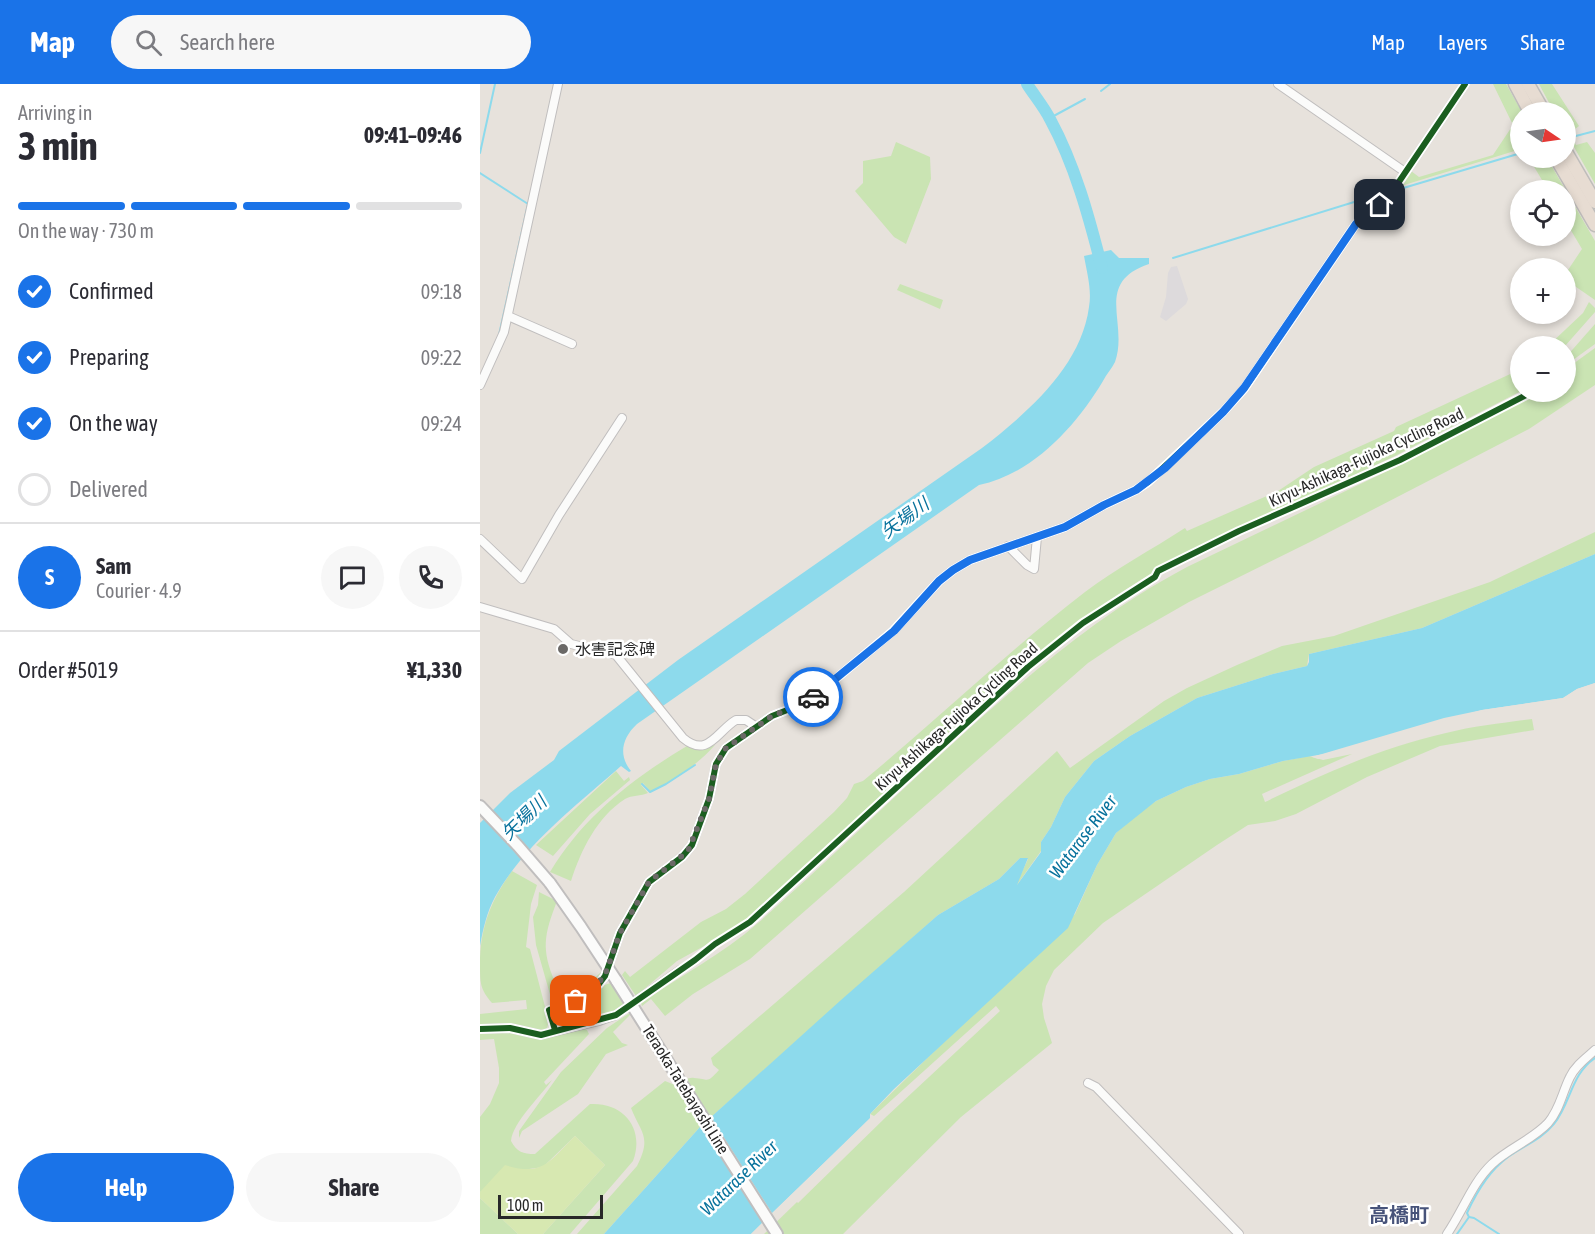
<!DOCTYPE html>
<meta charset="utf-8">
<style>
:root{--surface:#fff;--page:#f7f7f7;--text:#2b2b33;--muted:#7c7c81;--line:#e1e1e2;--accent:#1a73e8}
body{margin:0;font-family:"Asap Condensed","Noto Sans JP",sans-serif;background:var(--page);color:var(--text);height:100vh;display:flex;flex-direction:column;font-size:22px;white-space:nowrap}
*{box-sizing:border-box;margin:0}
p{font-size:20px;color:var(--muted)}
.icon{flex:none;width:33px;height:33px;fill:none;stroke:currentColor;stroke-width:2;stroke-linecap:round;stroke-linejoin:round}
.map{position:relative;flex:1;overflow:hidden}
.sheet{display:flex;flex-direction:column;background:var(--surface);width:480px}
.sheet>*{flex:none}
.needle{width:39px;rotate:103deg}
.fabs{position:absolute;left:1030px;top:18px;display:grid;gap:12px}
.fabs a{display:grid;place-items:center;width:66px;height:66px;border-radius:50%;background:var(--surface);box-shadow:0 3px 9px #0003;font-size:30px}
.scale{position:absolute;left:18px;bottom:15px;width:105px;box-sizing:border-box;padding-left:6px;border:3px solid #282828;border-top:0;font-size:16px;line-height:21px;white-space:nowrap;color:#282828;-webkit-text-stroke:4px #fff;paint-order:stroke}
.pin{position:absolute;display:grid;place-items:center;width:51px;height:51px;color:#fff;margin:-26px;border-radius:12px;box-shadow:0 3px 9px #0006}
.courier{position:absolute;display:grid;place-items:center;width:60px;height:60px;margin:-30px;border:4px solid #1a73e8;border-radius:50%;background:#fff;color:#222;box-shadow:0 2px 8px #0007}
.summary em{font-style:normal;font-weight:700}
.summary div{display:flex;flex-direction:column-reverse}
.summary{display:flex;align-items:center;justify-content:space-between;height:102px;padding:0 18px}
h1{font-size:39px;font-weight:700;line-height:45px}
.bar{display:grid;grid-template-columns:repeat(4,1fr);gap:9px 6px;align-content:center;height:72px;padding:0 18px}
.bar i{height:8px;border-radius:4px;background:var(--line)}
.bar .active{background:var(--accent)}
.bar p{grid-column:span 4}
.line{display:flex;align-items:center;gap:15px;padding:0 18px;border-top:2px solid var(--line)}
.line div{flex:1}
.round{display:grid;place-items:center;flex:none;width:63px;height:63px;border-radius:32px;background:var(--page)}
ol{padding:0 18px;list-style:none}
li{display:flex;align-items:center;gap:18px;height:66px}
li p{margin-inline-start:auto}
li .icon{padding:6px;border-radius:50%;background:var(--accent);color:#fff;stroke-width:4}
li:last-child{color:var(--muted)}
li i{width:33px;height:33px;border:3px solid var(--line);border-radius:50%}
.button{display:flex;gap:12px;margin-top:auto;padding:12px 18px}
.button a{flex:1;height:69px;border-radius:36px;background:var(--accent);color:#fff;font-size:24px;font-weight:700;line-height:69px;text-align:center}
.button a+a{background:var(--page);color:var(--text)}
header{display:flex;align-items:center;gap:36px;box-sizing:border-box;height:84px;padding:0 30px;background:var(--accent);color:#fff}
header strong{font-size:28px}
nav{display:flex;gap:33px;margin-inline-start:auto;font-size:21px}
.search{width:420px;height:54px;background:var(--page);display:flex;align-items:center;gap:15px;box-sizing:border-box;padding:0 21px;border-radius:33px;color:var(--muted);font-size:22px}
main{display:flex;flex:1;min-height:0}
.map>svg:first-child{display:block}
.industrial{fill:#dddadc}
.green{fill:#cae4b3}
.pitch{fill:#d7e8b1}
.water{fill:#8ddaec}
.pier{fill:#e7e2dc}
.lines{fill:none;stroke-linecap:round;stroke-linejoin:round}
.stream{stroke:#8ddaec;stroke-width:2}
.river{stroke:#8ddaec;stroke-width:12}
.minor-casing{stroke:#c0bebe;stroke-width:10}
.secondary-casing{stroke:#c0bebe;stroke-width:14}
.trunk-casing{stroke:#bfbdbb;stroke-width:15}
.minor{stroke:#fbfbfa;stroke-width:8}
.secondary{stroke:#fbfbfa;stroke-width:10}
.trunk{stroke:#e7dcd2;stroke-width:12}
.secondary-bridge-casing{stroke:#c0bebe;stroke-width:14;stroke-linecap:butt}
.secondary-bridge{stroke:#fbfbfa;stroke-width:10}
.cycleway-casing{stroke:#fff;stroke-width:10}
.cycleway{stroke:#1b5e20;stroke-width:6}
.done{stroke:#6b6967;stroke-width:6;stroke-dasharray:0 10.8}
.route{stroke:#1a73e8;stroke-width:8}
.poi-dot{fill:#6b6967;stroke:#fff;stroke-width:2}
.labels{text-anchor:middle;stroke-width:5;stroke-linejoin:round;paint-order:stroke}
.street-label{font-size:16px;fill:#282828;stroke:#fff}
.poi-label{font-size:16px;fill:#282828;stroke:#fff;text-anchor:start}
.water-label{font-size:18px;font-style:italic;fill:#08729c;stroke:#fff}
.quarter-label{font-size:20px;font-weight:bold;fill:#47537a;stroke:#fff}
</style>
<header>
<strong>Map</strong>
<div class="search"><svg class="icon" aria-label="search" viewBox="0 0 24 24"><circle cx="10" cy="10" r="6"/><path d="M15 15l6 6"/></svg>Search here</div>
<nav><a>Map</a><a>Layers</a><a>Share</a></nav>
</header>
<main>
<section class="sheet">
<div class="summary"><div><h1>3 min</h1><p>Arriving in</p></div><em>09:41–09:46</em></div>
<div class="bar"><i class="active"></i><i class="active"></i><i class="active"></i><i></i><p>On the way · 730 m</p></div>
<ol>
<li><svg class="icon" aria-label="check" viewBox="0 0 24 24"><path d="M5 12l5 5 9-10"/></svg>Confirmed<p>09:18</p></li>
<li><svg class="icon" aria-label="check" viewBox="0 0 24 24"><path d="M5 12l5 5 9-10"/></svg>Preparing<p>09:22</p></li>
<li><svg class="icon" aria-label="check" viewBox="0 0 24 24"><path d="M5 12l5 5 9-10"/></svg>On the way<p>09:24</p></li>
<li><i></i>Delivered</li>
</ol>
<div class="line" style="height:108px"><b class="round" style="background:var(--accent);color:#fff">S</b><div><b>Sam</b><p>Courier · 4.9</p></div><a class="round"><svg class="icon" aria-label="chat" viewBox="0 0 24 24"><path d="M4 5h16v11H9l-5 4z"/></svg></a><a class="round"><svg class="icon" aria-label="phone" viewBox="0 0 24 24"><path d="M5 4h4l2 5-3 2q2 4 5 5l2-3 5 2v4C11 20 4 13 5 4z"/></svg></a></div>
<div class="line" style="height:78px"><div>Order #5019</div><b>¥1,330</b></div>
<div class="button"><a>Help</a><a>Share</a></div>
</section>
<div class="map">
<svg width="1115" height="1150" viewBox="0 0 1115 1150">
<rect width="100%" height="100%" fill="#e7e2dc"/>
<!-- industrial -->
<polygon class="industrial" points="697,182 708,215 706,220 686,237 680,233 686,213 688,189 691,183"/>
<!-- green -->
<g class="green">
<polygon points="1013,0 1026,0 1042,28 1041,65 921,102 931,87 939,93 1013,71 1033,41"/>
<polygon points="1059,0 1072,0 1099,42 1090,49 1096,61 1107,58 1115,69 1115,100 1086,49 1086,28 1074,28"/>
<polygon points="416,58 450,73 451,95 426,160 414,153 375,107 383,99 383,77 411,72"/>
<polygon points="1055,74 1067,74 1115,157 1115,216 1086,196 1086,189 1102,165 1086,138 1086,106 1068,106 1050,76"/>
<polygon points="420,200 463,216 460,225 417,206"/>
<polygon points="1109,218 1115,224 1115,228 1085,262 1068,262 1103,229"/>
<polygon points="1115,240 1115,260 1086,281 1086,273"/>
<path d="M1115,264v37l-66,44 -217,112 -123,61 -68,39 -33,22 -338,296 -57,35 -28,22 -14,-17 -9,7 -1,-3c39,-27 82,-49 117,-80 72,-64 142,-132 214,-197 71,-63 131,-114 215,-159l213,-102 141,-73h25v-23z"/>
<path d="M1041,285v22l-126,65 -209,98c-82,44 -142,93 -211,155 -30,27 -60,52 -87,82l-139,127 -23,16 -49,27 -41,35 -14,-21 3,-4 5,6 71,-55 25,-13 19,-15 89,-82 13,-14 7,-14 9,-3c75,-62 145,-130 222,-189 32,-24 66,-42 100,-64l2,3 91,-40 36,-24 80,-36 2,-4z"/>
<path d="M1115,448v22l-173,74 -113,26 -2,12 -34,8 -76,24 -67,38 -36,25 -29,36 -14,30 -10,15v9l-27,38 14,-30 -8,-1 -21,21 -61,36 -238,212 -96,107h-27l60,-68c15,-29 4,-33 -6,-58l34,-27 10,4c5,-3 13,-8 19,-7 16,1 12,6 25,-8l-6,-5 -2,-7 193,-166 153,-141 13,17 94,-67 23,-13 50,-23 45,-19 52,-10 156,-54z"/>
<path d="M1052,635l2,11 -94,16 -73,31 -71,37 -21,7 -27,4 -31,20 -114,78 -49,47 -8,16 -4,18 2,14 8,25 -91,74 -118,117h-79l33,-32 1,1 88,-86 114,-106 -4,-5 -122,110 -4,-2 205,-200 22,-49 19,-32 20,-18 20,-14 30,-14 24,-8 29,-5 44,-13 26,-5 14,4 29,-6 -90,40 3,8c58,-28 118,-55 181,-69 28,-7 58,-10 86,-14z"/>
<path d="M235,661c-18,20 -40,35 -64,47l-8,-9 -2,2 7,8c-7,3 -16,2 -23,6 -28,18 -44,51 -54,82l-21,-9c33,-55 82,-93 137,-126l10,4z"/>
<polygon points="136,687 144,697 149,693 150,696 110,730 73,772 56,761"/>
<path d="M32,787l25,14 -6,19 -5,43 4,2 19,73 -2,6 -5,4 -42,-8 -20,2v-12l47,-5 -1,-9 -34,3c-12,-14 -12,-20 -12,-39 0,-36 11,-64 32,-93z"/>
<path d="M59,808l18,9c-13,34 -16,48 -2,81 2,5 5,13 12,13 17,0 27,-19 37,-25 -14,20 -28,29 -51,35l-17,-60 -3,-28 5,-12z"/>
<polygon points="133,898 145,918 145,921 140,925 84,941 77,938 75,933 76,928 104,917 122,902"/>
<polygon points="151,928 151,930 133,948 142,959 148,961 126,970 98,1010 42,1047 39,1054 39,1047 81,988 127,944"/>
<path d="M101,943l6,3 2,4 -45,48 2,3 6,-5c-12,17 -39,42 -41,61 6,11 12,13 24,13l55,-50c34,-2 55,25 43,57l-63,73h-27l62,-69 -30,-29 -32,31 -21,3 -42,22v-75l10,-13 9,-21v-15l-5,-29 -14,1v-9l22,-1 31,8h12z"/>
<polygon points="0,1114 38,1150 0,1150"/>
</g>
<!-- pitch -->
<path class="pitch" d="M95,1052l30,29 -62,69h-25l-38,-36v-6l25,-27c39,12 44,-4 70,-29z"/>
<!-- water -->
<g class="water">
<path d="M631,166l8,8h30v6c-56,19 -20,59 -34,98 -3,6 -9,13 -12,19 -27,45 -70,93 -124,104l-342,239c-15,14 -19,31 -6,47l-2,1 -8,-6c-43,38 -98,80 -126,131 -8,15 -12,32 -15,49v-123l30,-30 44,-33 5,-9 119,-91 304,-212c45,-35 99,-81 107,-141 3,-17 -2,-34 -5,-51z"/>
<polygon points="1115,470 1115,599 1097,605 1083,614 1002,626 844,670 803,677 759,690 730,695 706,703 676,717 636,749 617,781 588,844 414,1005 390,1030 390,1034 271,1150 124,1150 220,1043 361,916 458,831 519,795 540,774 548,774 537,801 561,768 561,758 571,743 585,713 614,677 650,652 717,614 793,590 827,582 829,578 829,570 942,544"/>
</g>
<!-- pier -->
<g class="pier">
<polygon points="1115,599 1115,602 1099,607 1084,617 1003,628 965,637 845,673 838,675 832,673 964,634 1002,626 1083,614 1097,605"/>
<polygon points="229,1030 292,1129 393,1032 392,1036 275,1150 271,1150 284,1137 221,1038"/>
</g>
<g class="lines">
<!-- stream -->
<g class="stream">
<polyline points="621,7 630,0"/>
<polyline points="570,34 605,15"/>
<polyline points="1092,53 1115,47"/>
<polyline points="0,69 15,0"/>
<polyline points="0,89 48,120 19,251"/>
<polyline points="920,105 1041,69"/>
<polyline points="693,174 900,110"/>
<polyline points="162,700 170,708 186,700 215,681"/>
<polyline points="989,1133 994,1134 1019,1150"/>
<path d="M977,1150l12,-17 -2,-4c10,-22 22,-42 41,-56 15,-11 34,-18 46,-33 17,-21 17,-50 41,-66"/>
</g>
<!-- river -->
<path class="river" d="M547,0c7,11 17,23 23,35 25,46 39,98 52,149"/>
<!-- minor casing -->
<g class="minor-casing">
<g id="minor">
<polyline points="798,0 925,88"/>
<polyline points="28,232 92,260"/>
<polyline points="0,301 24,248 78,0"/>
<polyline points="0,455 42,495 79,431 142,334"/>
<polyline points="528,462 547,481 554,485 557,453"/>
<path d="M0,523l74,22 17,15 45,11 67,83c25,21 34,-7 53,-18h10l9,6"/>
<polyline points="0,945 30,944 61,951 119,937 136,931 200,886"/>
<polyline points="75,946 69,926 85,922 105,912 119,900 125,892 140,849 169,798 202,773 212,761 229,715 236,680 246,664 292,632 325,619 352,598 413,547 459,497 473,486 490,476 585,443 624,421 656,406 668,398 743,328 764,305 876,140 908,114 985,0"/>
<polyline points="608,999 616,1003 759,1150"/>
<path d="M967,1150c16,-23 25,-51 45,-70 17,-16 40,-24 56,-41 12,-14 14,-30 22,-46 5,-11 16,-19 25,-27"/>
</g>
</g>
<!-- secondary casing -->
<g class="secondary-casing">
<g id="secondary">
<polyline points="0,722 38,762 70,799"/>
<polyline points="136,896 297,1150"/>
</g>
</g>
<!-- trunk casing -->
<g class="trunk-casing">
<g id="trunk">
<polyline points="1035,0 1050,28"/>
<polyline points="1048,0 1064,28"/>
<polyline points="1086,68 1115,118"/>
<polyline points="1076,74 1115,141"/>
</g>
</g>
<!-- minor -->
<use href="#minor" class="minor"/>
<!-- secondary -->
<use href="#secondary" class="secondary"/>
<!-- trunk -->
<use href="#trunk" class="trunk"/>
<!-- secondary-bridge casing -->
<g class="secondary-bridge-casing">
<polyline id="secondary-bridge" points="70,799 101,843 136,896"/>
</g>
<!-- secondary-bridge -->
<use href="#secondary-bridge" class="secondary-bridge"/>
<!-- cycleway casing -->
<g class="cycleway-casing">
<g id="cycleway">
<polyline points="0,945 30,944 61,951 136,931 215,876 235,860 270,838 548,583 603,539 675,493 678,487 759,447 920,376 1052,308"/>
<polyline points="75,946 69,926 85,922 105,912 119,900 125,892 140,849 169,798 202,773 212,761 229,715 236,680 246,664 292,632 325,619 352,598 413,547 459,497 473,486 490,476 585,443 624,421 656,406 668,398 743,328 764,305 876,140 908,114 985,0"/>
</g>
</g>
<!-- cycleway -->
<use href="#cycleway" class="cycleway"/>
</g>
<g class="lines">
<!-- done -->
<polyline class="done" points="96,917 111,907 125,891 140,849 169,798 208,767 229,715 236,680 246,664 292,632 325,619 333,613"/>
<!-- route -->
<polyline class="route" points="333,613 414,547 459,497 473,486 490,476 585,443 624,421 656,406 685,384 743,328 764,304 876,140 900,121"/>
</g>
<!-- markers -->
<circle class="poi-dot" cx="83" cy="565" r="6"/>
<g class="labels">
<!-- street labels -->
<g class="street-label">
<text transform="translate(886 373) rotate(-25)" y="6">Kiryu-Ashikaga-Fujioka Cycling Road</text>
<text transform="translate(476 632) rotate(-42)" y="6">Kiryu-Ashikaga-Fujioka Cycling Road</text>
<text transform="translate(206 1005) rotate(58)" y="6">Teraoka-Tatebayashi Line</text>
</g>
<!-- poi labels -->
<g class="poi-label">
<text x="95" y="571">水害記念碑</text>
</g>
<!-- water labels -->
<g class="water-label">
<text transform="translate(425 434) rotate(-36)" y="6">矢場川</text>
<text transform="translate(44 734) rotate(-44)" y="6">矢場川</text>
<text transform="translate(603 753) rotate(-53)" y="6">Watarase River</text>
<text transform="translate(259 1094) rotate(-44)" y="6">Watarase River</text>
</g>
<!-- quarter labels -->
<g class="quarter-label">
<text x="919" y="1138">高橋町</text>
</g>
</g>
</svg>
<div class="fabs">
<a><svg class="needle" viewBox="-14 -14 28 28"><path d="M0-13l5 13h-10z" fill="#e53935"/><path d="M0 13l5-13h-10z" fill="#7c7c81"/></svg></a>
<a><svg class="icon" aria-label="locate" viewBox="0 0 24 24"><circle cx="12" cy="12" r="6"/><path d="M12 2v4M12 18v4M2 12h4M18 12h4"/></svg></a>
<a>+</a>
<a>−</a>
</div>
<div class="scale">100 m</div>
<div class="pin" style="left:96px;top:917px;background:#ea580c"><svg class="icon" aria-label="bag" viewBox="0 0 24 24"><path d="M5 8h14l-1 12H6zM9 8a3 3 0 0 1 6 0"/></svg></div>
<div class="pin" style="left:900px;top:121px;background:#1f2937"><svg class="icon" aria-label="home" viewBox="0 0 24 24"><path d="M3 11l9-7 9 7M6 9v11h12V9"/></svg></div>
<div class="courier" style="left:333px;top:613px"><svg class="icon" aria-label="car" viewBox="0 0 24 24"><path d="M5 17H2v-5l4-1 3-4h7l3 4 3 1v5h-3M9 17h6M6 11h13"/><circle cx="7" cy="17" r="2"/><circle cx="17" cy="17" r="2"/></svg></div>
</div>
</main>
